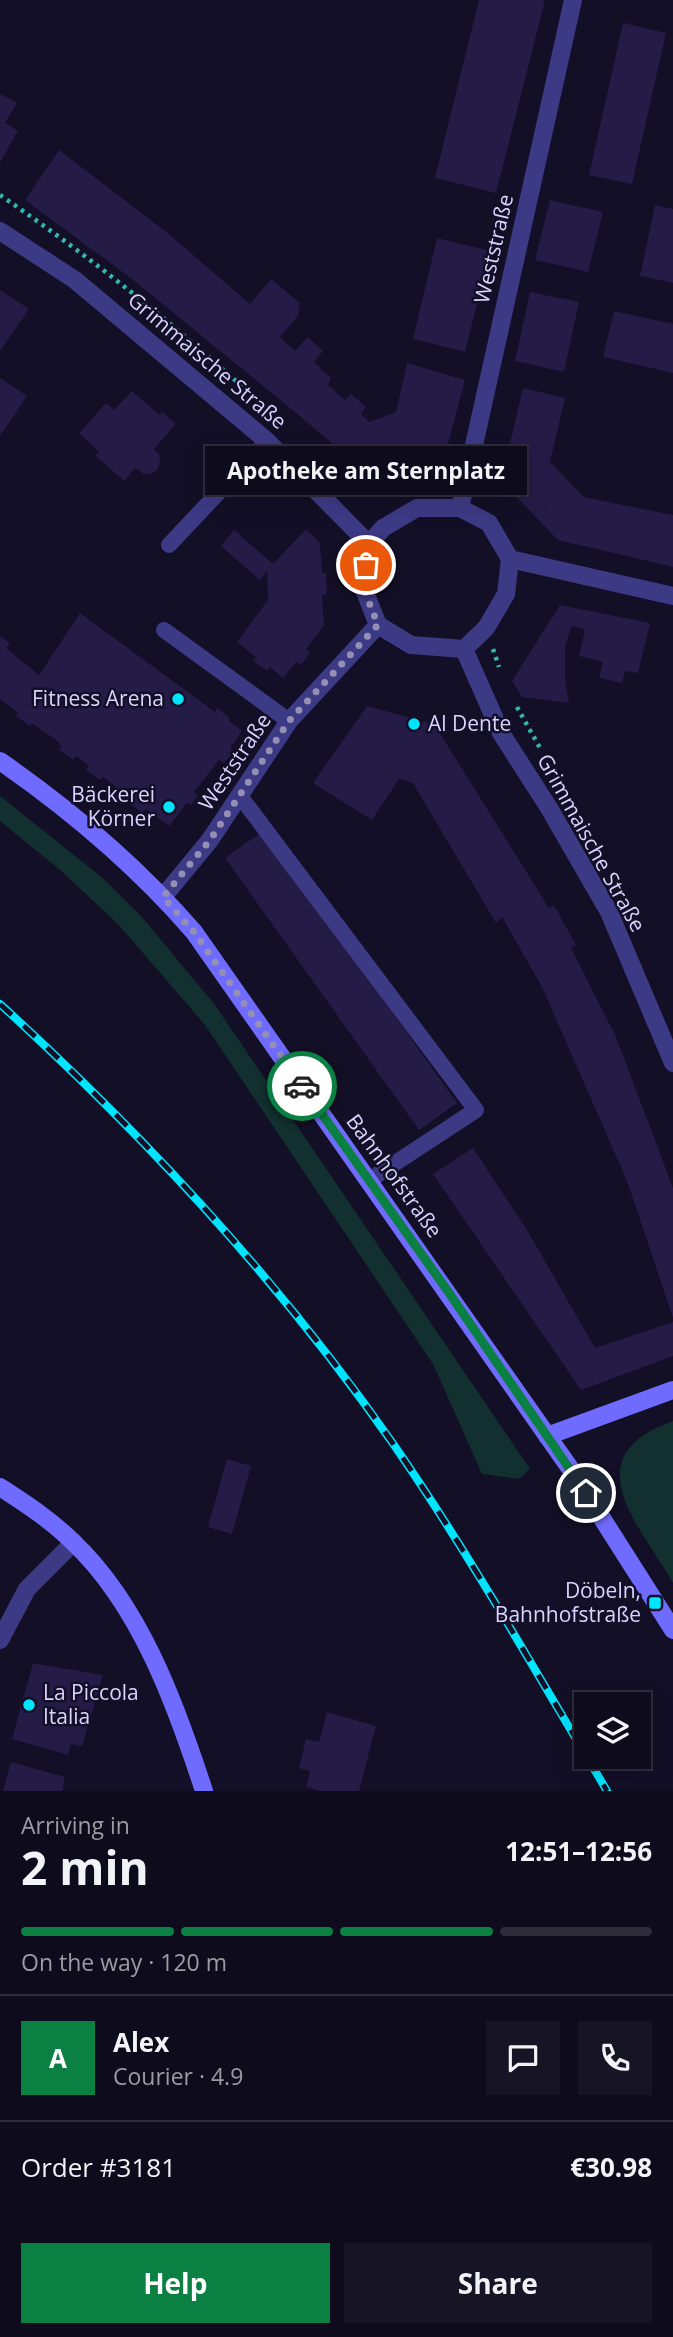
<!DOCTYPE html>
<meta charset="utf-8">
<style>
:root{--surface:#0e0b1c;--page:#171425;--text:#f1f3f6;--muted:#9b9ba3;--line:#2e2b3b;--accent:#0b8043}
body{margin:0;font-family:"Open Sans",sans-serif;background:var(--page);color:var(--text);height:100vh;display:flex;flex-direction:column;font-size:26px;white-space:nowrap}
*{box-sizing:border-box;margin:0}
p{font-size:23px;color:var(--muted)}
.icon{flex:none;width:38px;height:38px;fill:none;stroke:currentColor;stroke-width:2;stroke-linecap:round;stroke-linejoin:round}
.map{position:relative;height:1791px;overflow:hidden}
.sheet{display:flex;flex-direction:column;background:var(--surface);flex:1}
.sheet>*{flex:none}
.tools{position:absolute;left:574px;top:1692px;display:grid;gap:14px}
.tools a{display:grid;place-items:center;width:77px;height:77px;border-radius:0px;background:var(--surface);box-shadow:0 7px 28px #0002,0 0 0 2px var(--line);font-size:35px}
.pin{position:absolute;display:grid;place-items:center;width:60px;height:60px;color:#fff;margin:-30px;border:4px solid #fff;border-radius:50%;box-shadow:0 2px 7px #0007}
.courier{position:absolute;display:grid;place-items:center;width:70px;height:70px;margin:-35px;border:5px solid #0b8043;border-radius:50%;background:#fff;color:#222;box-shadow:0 2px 9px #0007}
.bubble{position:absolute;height:49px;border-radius:0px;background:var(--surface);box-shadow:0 7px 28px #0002,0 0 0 2px var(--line);font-size:23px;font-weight:700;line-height:49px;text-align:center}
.summary em{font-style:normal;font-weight:700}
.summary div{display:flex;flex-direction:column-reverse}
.summary{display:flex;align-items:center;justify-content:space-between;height:119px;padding:0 21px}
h1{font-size:46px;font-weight:700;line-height:52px}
.bar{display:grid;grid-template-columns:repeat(4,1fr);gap:10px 7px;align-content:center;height:84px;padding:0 21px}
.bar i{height:9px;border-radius:5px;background:var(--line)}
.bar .active{background:var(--accent)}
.bar p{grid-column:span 4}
.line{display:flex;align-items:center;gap:18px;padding:0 21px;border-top:2px solid var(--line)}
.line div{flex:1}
.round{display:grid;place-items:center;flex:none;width:74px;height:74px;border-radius:0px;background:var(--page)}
.action{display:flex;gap:14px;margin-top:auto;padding:14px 21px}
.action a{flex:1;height:80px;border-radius:0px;background:var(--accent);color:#fff;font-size:28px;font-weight:700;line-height:80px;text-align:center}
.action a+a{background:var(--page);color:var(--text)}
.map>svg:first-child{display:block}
.green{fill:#12302f}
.building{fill:#241b47}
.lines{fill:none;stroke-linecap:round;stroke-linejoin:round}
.path{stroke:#2fb8b0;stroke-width:4.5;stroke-dasharray:3.5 5;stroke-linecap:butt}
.lane{stroke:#3d3a85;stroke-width:16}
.street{stroke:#3d3a85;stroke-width:18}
.secondary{stroke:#6f6bff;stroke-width:18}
.rail-casing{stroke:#00e5ff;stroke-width:8}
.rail{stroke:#130f26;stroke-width:5;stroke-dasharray:16;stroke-linecap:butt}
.done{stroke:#948fb3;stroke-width:7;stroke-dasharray:0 12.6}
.route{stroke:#0b8043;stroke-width:9}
.poi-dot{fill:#00e5ff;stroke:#130f26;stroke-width:2.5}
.labels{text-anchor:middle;stroke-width:5;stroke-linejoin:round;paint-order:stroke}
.street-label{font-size:21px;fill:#d9d4ff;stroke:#130f26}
.poi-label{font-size:21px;fill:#d9d4ff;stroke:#130f26;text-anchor:end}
</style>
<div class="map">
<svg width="673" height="1791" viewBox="0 0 673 1791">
<rect width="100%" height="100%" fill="#130f26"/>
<!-- green -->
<g class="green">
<polygon points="0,796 105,880 141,916 215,1005 530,1469 519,1479 482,1474 433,1364 205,1025 118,924 59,869 0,821"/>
<path d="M673,1421v162c-33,-58 -101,-126 0,-162z"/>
</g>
<!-- building -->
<g class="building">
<polygon points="479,0 545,0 496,193 435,178"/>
<polygon points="623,23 666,33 632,184 589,175"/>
<polygon points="0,94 17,103 5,123 18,131 0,162"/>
<polygon points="59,150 169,234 250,304 271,279 300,303 298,316 280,337 295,351 308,337 323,351 314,362 331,378 328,385 345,400 351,394 366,407 361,414 369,422 396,412 407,363 465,380 446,452 367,487 342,452 301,417 132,279 25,200"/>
<polygon points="550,200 603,212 588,272 535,260"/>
<polygon points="655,205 673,209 673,283 640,276"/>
<polygon points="437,238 490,251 465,352 413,339"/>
<polygon points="0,290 29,309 0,351"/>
<polygon points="530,292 579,302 564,372 515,361"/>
<polygon points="614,311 673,324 673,373 603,357"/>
<polygon points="0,378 27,396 0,436"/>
<polygon points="523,388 565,398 550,462 584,497 673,515 673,567 558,540 501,481"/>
<polygon points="132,391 160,415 162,412 176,424 154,449 159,454 160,462 157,470 150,474 142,473 135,468 124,481 95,455 99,452 79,433 106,403 114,410"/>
<polygon points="306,529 320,543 322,573 326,573 327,594 322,595 324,625 306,649 310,653 301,665 296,662 283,678 270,667 267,671 253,660 256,657 237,642 268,600 267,571 260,580 221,546 234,530 273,564"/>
<polygon points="560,605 650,623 638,673 625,671 622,683 599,678 603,662 579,656 585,630 572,626 565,646 565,680 569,703 522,697 512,681"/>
<polygon points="80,613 215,712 217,708 230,718 228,720 242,731 230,748 234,751 224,763 219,760 194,792 198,795 191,805 187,803 169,826 146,809 142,813 129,803 132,799 103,777 100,780 86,770 89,766 76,756 73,760 59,750 62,746 56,740 32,723 30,726 16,716 18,713 0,699 0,636 10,643 6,648 39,675"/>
<polygon points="367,706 434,724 549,908 554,905 576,945 571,948 616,1037 673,1188 673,1318 627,1181 542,987 502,917 496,923 413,783 399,779 372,820 313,783"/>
<polygon points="263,831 457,1103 419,1130 225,858"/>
<polygon points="473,1148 527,1230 595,1348 673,1322 673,1356 581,1390 433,1174"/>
<polygon points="227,1459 251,1466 232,1534 208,1527"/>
<polygon points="33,1663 103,1675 82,1746 71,1744 68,1755 12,1739"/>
<polygon points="327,1712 376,1726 359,1791 320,1791 306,1787 310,1771 299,1768 306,1739 319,1742"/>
<polygon points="11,1762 65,1777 62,1791 3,1791"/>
</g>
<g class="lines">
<!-- path -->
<g class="path">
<path d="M0,195c93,64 177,131 260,208"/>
<polyline points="493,649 499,667"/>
<polyline points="517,707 540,748"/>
</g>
<!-- lane -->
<g class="lane">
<polyline points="169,545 267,441"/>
<polyline points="164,630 289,721"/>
<polyline points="240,796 476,1110 368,1181"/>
</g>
<!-- street -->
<g class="street">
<polyline points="0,231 75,280 267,441 369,544"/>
<polygon points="417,508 460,508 489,523 510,559 506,594 486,628 464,649 411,645 378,625 363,587 369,544 383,528"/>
<polyline points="460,508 573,0"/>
<polyline points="510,559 673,596"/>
<polyline points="464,649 501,733 549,808 609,912 673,1063"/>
<polyline points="163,897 210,840 289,721 378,625"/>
<polyline points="0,1640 27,1589 74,1542"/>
</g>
<!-- secondary -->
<g class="secondary">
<path d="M0,761c72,50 136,104 194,171l378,539 101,159"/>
<polyline points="547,1436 673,1390"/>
<path d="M0,1487c26,17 51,33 73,55 67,63 103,163 131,249"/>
</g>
<!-- rail casing -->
<g class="rail-casing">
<g id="rail">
<path d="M0,1004c146,133 281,279 394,441 69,100 130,206 192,311"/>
<polyline points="587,1757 607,1791"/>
</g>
</g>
<!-- rail -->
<use href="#rail" class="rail"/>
</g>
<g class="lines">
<!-- done -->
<polyline class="done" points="302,1086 194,932 163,897 210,840 289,721 378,625 363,587 366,565"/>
<!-- route -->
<polyline class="route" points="302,1086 447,1290 586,1493"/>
</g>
<!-- markers -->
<g class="poi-dot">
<circle cx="178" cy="699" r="7"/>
<circle cx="414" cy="724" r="7"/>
<circle cx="169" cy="807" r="7"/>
<rect x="648" y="1596" width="14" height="14" rx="3.5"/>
<circle cx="29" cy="1705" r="7"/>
</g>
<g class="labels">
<!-- street labels -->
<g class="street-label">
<text transform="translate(494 249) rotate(-77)" y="7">Weststraße</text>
<text transform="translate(207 361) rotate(40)" y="7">Grimmaische Straße</text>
<text transform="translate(235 762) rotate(-56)" y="7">Weststraße</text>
<text transform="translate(591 843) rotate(61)" y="7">Grimmaische Straße</text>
<text transform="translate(394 1176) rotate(54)" y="7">Bahnhofstraße</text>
</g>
<!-- poi labels -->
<g class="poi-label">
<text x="164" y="706">Fitness Arena</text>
<text x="428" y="731" text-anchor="start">Al Dente</text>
<text x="155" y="802">Bäckerei<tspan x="155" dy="24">Körner</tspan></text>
<text x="641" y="1598">Döbeln,<tspan x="641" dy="24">Bahnhofstraße</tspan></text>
<text x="43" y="1700" text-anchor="start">La Piccola<tspan x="43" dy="24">Italia</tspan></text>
</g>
</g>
</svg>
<div class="tools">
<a><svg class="icon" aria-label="layers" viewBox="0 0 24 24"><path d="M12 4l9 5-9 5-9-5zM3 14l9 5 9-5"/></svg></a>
</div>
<div class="pin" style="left:366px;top:565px;background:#ea580c"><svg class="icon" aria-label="bag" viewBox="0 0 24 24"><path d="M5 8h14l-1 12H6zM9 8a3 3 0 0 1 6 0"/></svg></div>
<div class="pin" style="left:586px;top:1493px;background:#1f2937"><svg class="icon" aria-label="home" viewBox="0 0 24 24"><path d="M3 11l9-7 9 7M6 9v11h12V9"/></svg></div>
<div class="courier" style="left:302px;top:1086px"><svg class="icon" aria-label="car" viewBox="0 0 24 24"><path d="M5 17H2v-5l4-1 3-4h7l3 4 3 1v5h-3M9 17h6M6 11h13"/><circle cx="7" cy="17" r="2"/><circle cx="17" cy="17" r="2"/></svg></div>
<div class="bubble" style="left:205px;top:446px;width:322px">Apotheke am Sternplatz</div>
</div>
<section class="sheet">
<div class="summary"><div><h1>2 min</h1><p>Arriving in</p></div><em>12:51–12:56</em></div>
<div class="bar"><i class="active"></i><i class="active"></i><i class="active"></i><i></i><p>On the way · 120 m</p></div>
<div class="line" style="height:126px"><b class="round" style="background:var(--accent);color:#fff">A</b><div><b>Alex</b><p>Courier · 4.9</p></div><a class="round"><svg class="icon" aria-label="chat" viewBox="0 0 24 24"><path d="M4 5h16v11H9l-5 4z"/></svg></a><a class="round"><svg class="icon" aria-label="phone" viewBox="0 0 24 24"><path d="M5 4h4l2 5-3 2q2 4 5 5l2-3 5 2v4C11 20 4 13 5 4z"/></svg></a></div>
<div class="line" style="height:91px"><div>Order #3181</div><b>€30.98</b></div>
<div class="action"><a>Help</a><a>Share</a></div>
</section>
